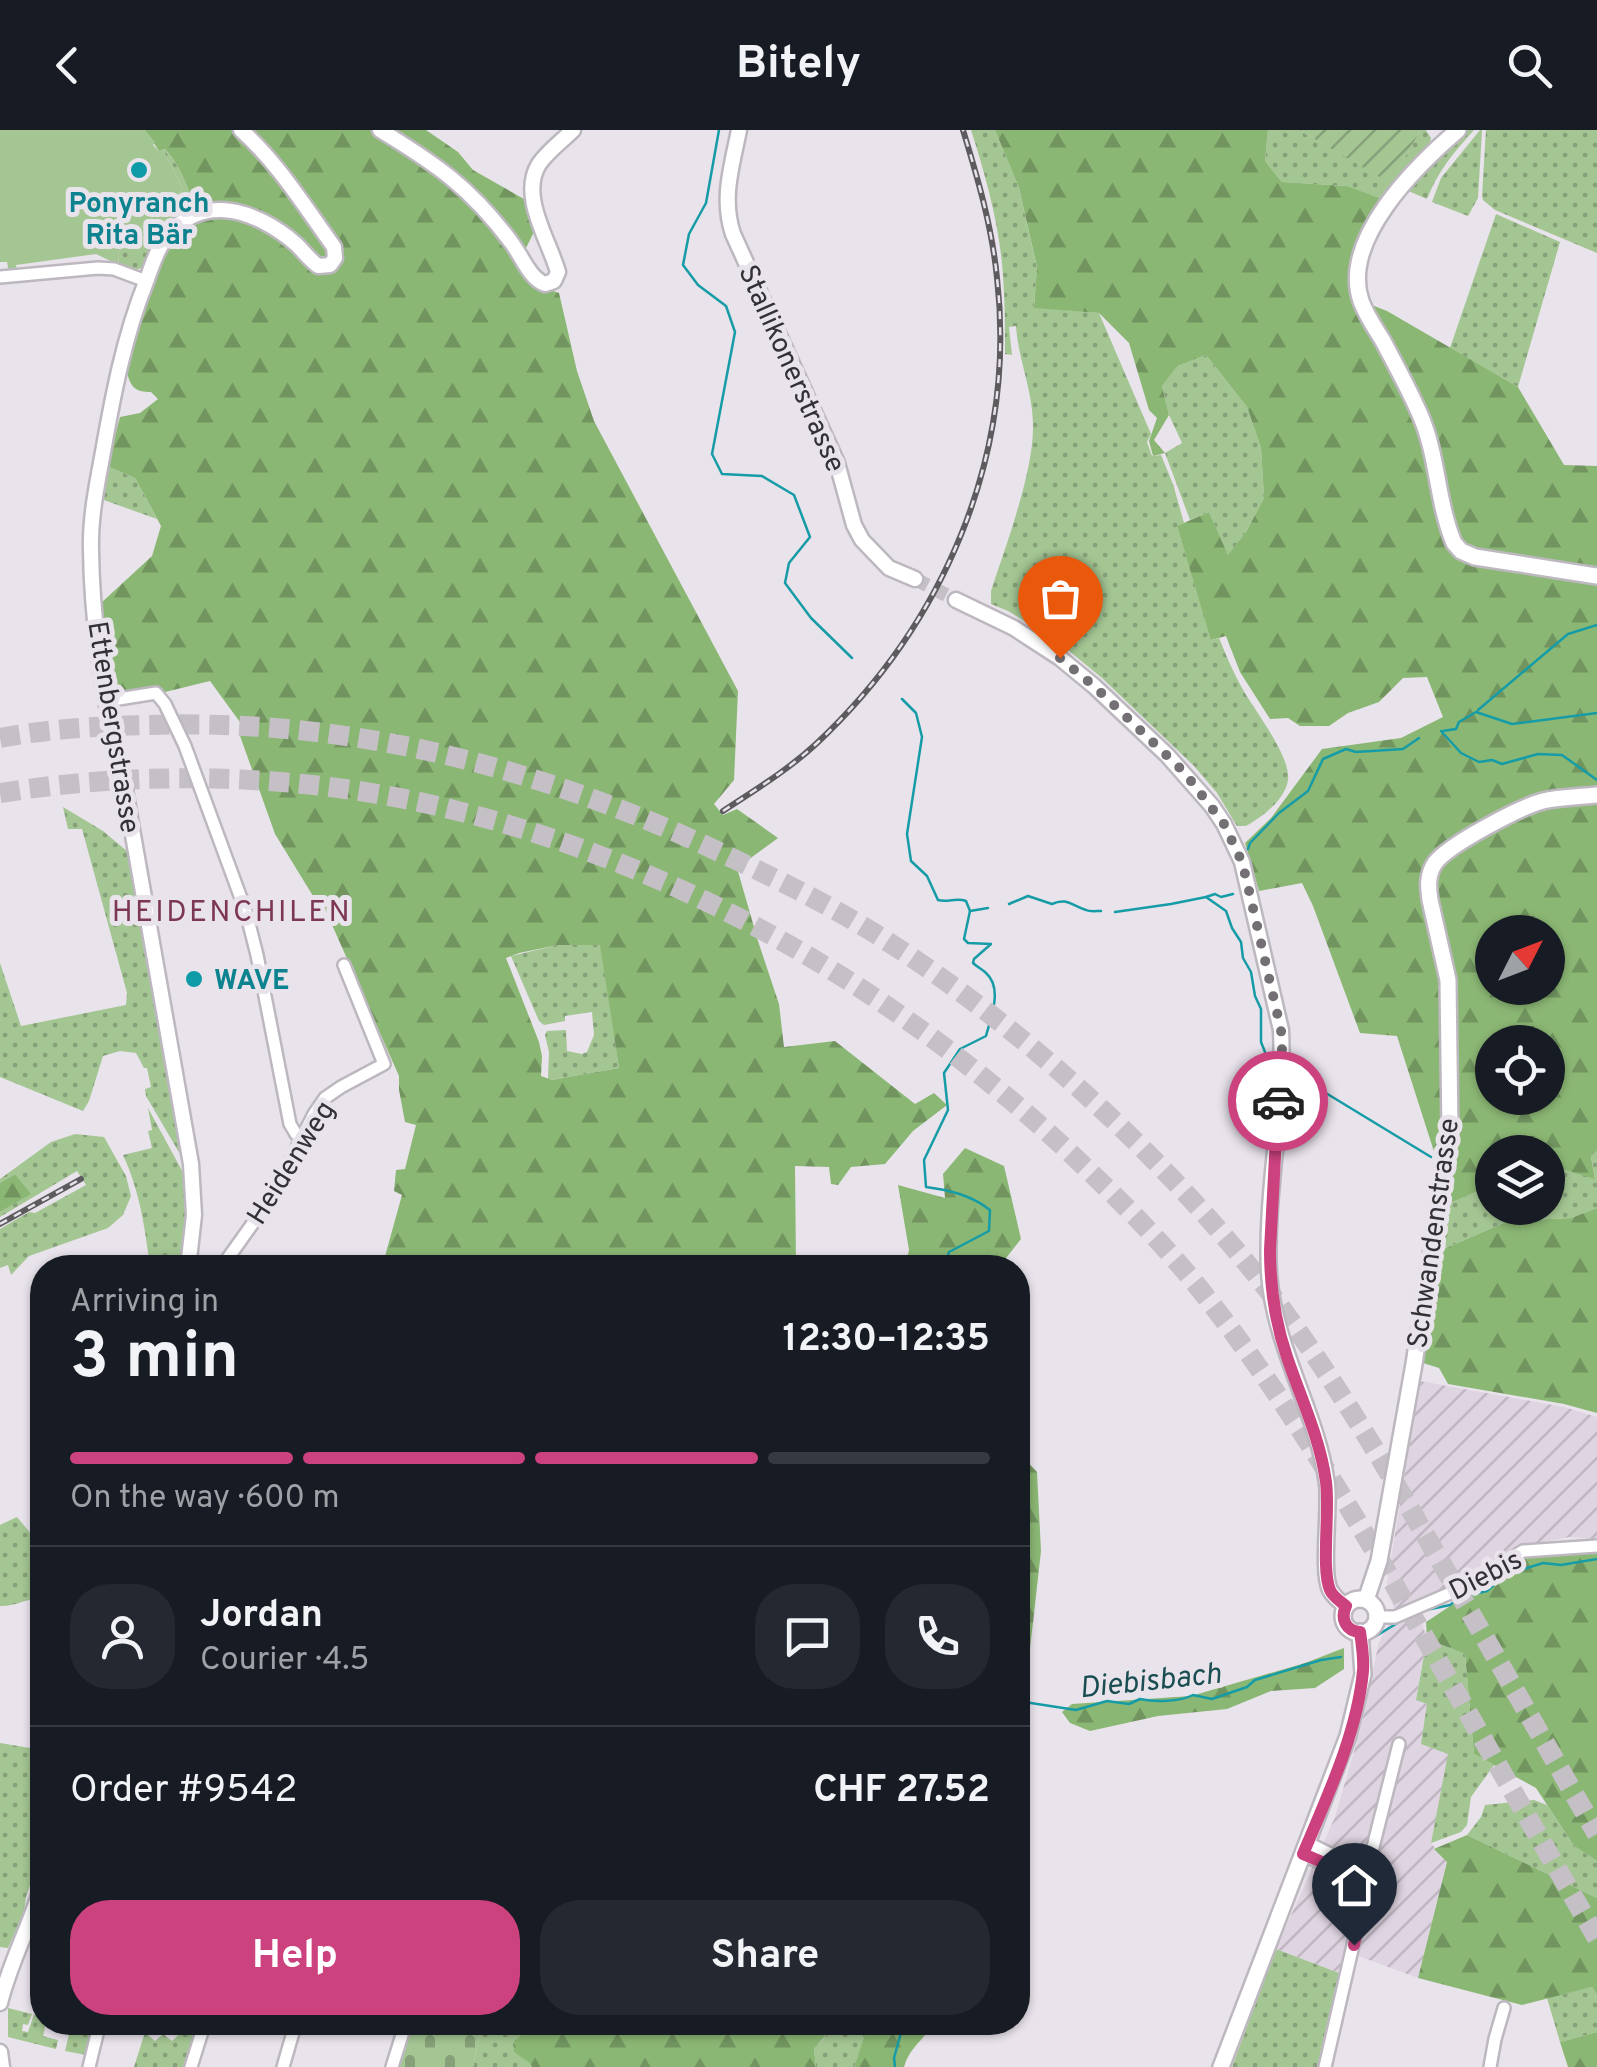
<!DOCTYPE html>
<meta charset="utf-8">
<style>
:root{--surface:#171b24;--page:#242831;--text:#f1f3f6;--muted:#9ea1a6;--line:#363941;--accent:#cb427f}
body{margin:0;font-family:Overpass,sans-serif;background:var(--page);color:var(--text);height:100vh;display:flex;flex-direction:column;font-size:38px;white-space:nowrap}
*{box-sizing:border-box;margin:0}
p{font-size:32px;color:var(--muted)}
.icon{flex:none;width:55px;height:55px;fill:none;stroke:currentColor;stroke-width:2;stroke-linecap:round;stroke-linejoin:round}
.map{position:relative;flex:1;overflow:hidden}
.sheet{position:absolute;left:30px;top:1125px;width:1000px;height:780px;display:flex;flex-direction:column;background:var(--surface);border-radius:40px;box-shadow:0 2px 8px #0004}
.sheet>*{flex:none}
.needle{width:65px;rotate:48deg}
.fabs{position:absolute;left:1475px;top:785px;display:grid;gap:20px}
.fabs a{display:grid;place-items:center;width:90px;height:90px;border-radius:50%;background:var(--surface);box-shadow:0 2px 8px #0004;font-size:50px}
.pin{position:absolute;display:grid;place-items:center;width:85px;height:85px;color:#fff;margin:-102px -42px;border-radius:50% 50% 50% 0;rotate:-45deg;box-shadow:0 0 10px #0007}
.pin .icon{rotate:45deg}
.courier{position:absolute;display:grid;place-items:center;width:100px;height:100px;margin:-50px;border:8px solid #cb427f;border-radius:50%;background:#fff;color:#222;box-shadow:0 2px 12px #0007}
.summary em{font-style:normal;font-weight:700}
.summary div{display:flex;flex-direction:column-reverse}
.summary{display:flex;align-items:center;justify-content:space-between;height:170px;padding:0 40px}
h1{font-size:65px;font-weight:700;line-height:75px}
.bar{display:grid;grid-template-columns:repeat(4,1fr);gap:15px 10px;align-content:center;height:120px;padding:0 40px}
.bar i{height:12px;border-radius:8px;background:var(--line)}
.bar .current{background:var(--accent)}
.bar p{grid-column:span 4}
.line{display:flex;align-items:center;gap:25px;padding:0 40px;border-top:2px solid var(--line)}
.line div{flex:1}
.round{display:grid;place-items:center;flex:none;width:105px;height:105px;border-radius:40px;background:var(--page)}
.action{display:flex;gap:20px;margin-top:auto;padding:20px 40px}
.action a{flex:1;height:115px;border-radius:40px;background:var(--accent);color:#fff;font-size:40px;font-weight:700;line-height:115px;text-align:center}
.action a+a{background:var(--page);color:var(--text)}
header{display:flex;justify-content:space-between;align-items:center;height:130px;padding:0 40px;background:var(--surface);font-size:45px;font-weight:700}
.map>svg:first-child{display:block}
.industrial{fill:url(#industrial-furrows)}
.grass{fill:url(#grass-dots)}
.forest{fill:url(#forest-firs);fill-rule:evenodd}
.cemetery{fill:url(#cemetery-stones)}
.garden{fill:url(#garden-furrows)}
.pitch{fill:#a4c693}
.lines{fill:none;stroke-linecap:round;stroke-linejoin:round}
.stream{stroke:#169ca6;stroke-width:2.5}
.tertiary-tunnel{stroke:#c5bfc6;stroke-width:14;stroke-dasharray:14 7;stroke-linecap:butt}
.motorway-tunnel{stroke:#c5bfc6;stroke-width:20;stroke-dasharray:20 10;stroke-linecap:butt}
.minor-casing{stroke:#bdb8bf;stroke-width:16}
.tertiary-casing{stroke:#bdb8bf;stroke-width:19}
.secondary-casing{stroke:#bdb8bf;stroke-width:20}
.minor{stroke:#fff;stroke-width:11}
.tertiary{stroke:#fff;stroke-width:14}
.secondary{stroke:#fff;stroke-width:15}
.rail-casing{stroke:#5e5b5f;stroke-width:6}
.rail{stroke:#e9e3eb;stroke-width:2.5;stroke-dasharray:8;stroke-linecap:butt}
.done{stroke:#736f74;stroke-width:10;stroke-dasharray:0 18}
.route{stroke:#cb427f;stroke-width:12}
.culture-dot{fill:#0f9aa8;stroke:#e9e3eb;stroke-width:4}
.labels{text-anchor:middle;stroke-width:10;stroke-linejoin:round;paint-order:stroke}
.culture-label{font-size:28px;font-weight:bold;fill:#0d838f;stroke:#e9e3eb}
.street-label{font-size:28px;fill:#333134;stroke:#e9e3eb}
.neighbourhood-label{font-size:30px;letter-spacing:2.5px;fill:#7c3753;stroke:#e9e3eb}
.water-label{font-size:30px;font-style:italic;fill:#1a4d51;stroke:#e9e3eb}
</style>
<header><svg class="icon" aria-label="back" viewBox="0 0 24 24"><path d="M15 5l-7 7 7 7"/></svg>Bitely<svg class="icon" aria-label="search" viewBox="0 0 24 24"><circle cx="10" cy="10" r="6"/><path d="M15 15l6 6"/></svg></header>
<div class="map">
<svg width="1597" height="1937" viewBox="0 0 1597 1937">
<defs>
<pattern id="industrial-furrows" width="10" height="10" patternUnits="userSpaceOnUse" patternTransform="scale(2.5)"><rect width="10" height="10" fill="#dfd5e2"/><path d="M-1 1l2-2M0 10L10 0M9 11l2-2" fill="none" stroke="#c0b7c2"/></pattern>
<pattern id="grass-dots" width="8" height="8" patternUnits="userSpaceOnUse" patternTransform="scale(2.5)"><rect width="8" height="8" fill="#a4c693"/><path d="M2 2h.1M6 6h.1" fill="none" stroke="#86a179" stroke-width="1.8" stroke-linecap="round"/></pattern>
<pattern id="forest-firs" width="22" height="20" patternUnits="userSpaceOnUse" patternTransform="scale(2.5)"><rect width="22" height="20" fill="#8bb774"/><path d="M5 1l3.5 6h-7zM16 11l3.5 6h-7z" fill="#729560"/></pattern>
<pattern id="cemetery-stones" width="16" height="16" patternUnits="userSpaceOnUse" patternTransform="scale(2.5)"><rect width="16" height="16" fill="#a4c693"/><path d="M2 7V4a2 2 0 0 1 4 0v3zM10 15v-3a2 2 0 0 1 4 0v3z" fill="#86a179"/></pattern>
<pattern id="garden-furrows" width="10" height="10" patternUnits="userSpaceOnUse" patternTransform="scale(2.5)"><rect width="10" height="10" fill="#a4c693"/><path d="M-1 1l2-2M0 10L10 0M9 11l2-2" fill="none" stroke="#86a179"/></pattern>
</defs>
<rect width="100%" height="100%" fill="#e9e3eb"/>
<!-- industrial -->
<polygon class="industrial" points="1420,1251 1564,1277 1597,1287 1597,1409 1569,1407 1521,1417 1419,1483 1427,1509 1416,1569 1427,1574 1449,1624 1431,1713 1447,1732 1418,1848 1345,1821 1339,1843 1276,1819 1335,1687 1360,1601 1379,1512 1395,1481 1386,1459"/>
<!-- grass -->
<g class="grass">
<path d="M971,0h24l24,58 18,80 -3,39 65,6 52,121 -4,8 5,14 9,-1 12,29 11,39 -7,3 35,114 7,-2c7,17 14,34 23,50 12,22 49,68 46,92 -3,20 -26,37 -42,46h-9l-20,-33 -23,-27 -92,-88 -45,-37 -49,-30 -17,-7v-13c15,-46 43,-120 42,-166 0,-34 -15,-66 -17,-99l-7,1 3,28 -7,-1c0,-26 0,-52 -2,-78 -3,-49 -17,-99 -32,-146z"/>
<polygon points="1268,0 1299,0 1390,52 1421,0 1426,0 1431,8 1429,19 1385,70 1346,56 1282,52 1265,31"/>
<path d="M1465,0h9c-20,22 -36,41 -47,69l-21,-9 42,-45z"/>
<polygon points="1480,0 1482,0 1478,68 1468,86 1432,72 1441,48"/>
<polygon points="1486,0 1597,0 1597,123 1495,80 1483,70 1482,66"/>
<path d="M165,19c14,16 23,37 30,57 -32,15 -36,35 -53,62l-9,2 -14,-5 -1,-12 6,-9 59,-55 -20,-39z"/>
<polygon points="1496,84 1560,112 1518,257 1450,218"/>
<polygon points="1206,225 1247,277 1261,318 1264,368 1246,402 1228,426 1209,382 1190,390 1165,323 1182,313 1169,285 1162,256 1176,236"/>
<polygon points="107,336 135,348 157,389 101,369"/>
<polygon points="63,677 103,701 128,722 183,1024 180,1024 146,966 145,959 151,957 147,938 144,938 136,923 120,921 103,926 89,971 83,981 0,947 0,833 21,896 126,875 127,863 82,699 68,699"/>
<polygon points="558,815 601,815 619,938 552,950 548,949 549,922 545,905 547,901 566,900 567,921 582,924 587,922 594,905 592,882 565,886 565,891 544,895 539,891 511,826"/>
<path d="M148,978l38,70 3,32 -5,46 -3,5 -4,-3 -4,9h-23c-5,-39 -10,-75 -27,-112l29,-7 -4,-17 4,-1z"/>
<polygon points="75,1004 104,1007 126,1046 131,1066 123,1085 108,1098 29,1126 11,1145 8,1135 0,1138 0,1099 29,1082 35,1083 86,1055 77,1041 0,1087 0,1082 30,1064 15,1044 0,1053 0,1049 51,1012"/>
<polygon points="1597,1021 1597,1078 1571,1088 1508,1091 1439,1121 1446,1075 1492,1055 1492,1078 1548,1078 1548,1046 1565,1040 1595,1048 1591,1027"/>
<path d="M17,1387l25,30v52c-14,-2 -27,8 -42,7v-81z"/>
<polygon points="1427,1509 1465,1524 1474,1624 1494,1635 1471,1667 1467,1695 1461,1702 1431,1713 1448,1624 1421,1614 1427,1574 1416,1570"/>
<polygon points="0,1613 42,1620 42,1729 39,1729 26,1767 24,1782 8,1818 0,1817"/>
<polygon points="1534,1670 1547,1675 1574,1716 1597,1731 1597,1768 1467,1705 1481,1687 1485,1675"/>
<polygon points="1276,1819 1339,1843 1317,1937 1232,1937"/>
<polygon points="1592,1857 1597,1865 1597,1902 1560,1912 1547,1868"/>
<polygon points="8,1878 32,1884 28,1895 23,1894 22,1901 28,1902 34,1884 39,1886 38,1889 42,1890 42,1892 46,1893 43,1906 58,1910 56,1919 8,1907"/>
<polygon points="58,1893 95,1893 86,1925 65,1921 71,1896"/>
<polygon points="175,1893 200,1893 186,1937 134,1937 145,1902 155,1911 163,1904 172,1911 183,1900"/>
<polygon points="482,1893 527,1893 523,1904 532,1937 473,1937"/>
<polygon points="831,1893 869,1893 854,1937 816,1937 814,1919 831,1900"/>
</g>
<!-- forest -->
<g class="forest">
<path d="M145,0h281l32,22 15,18 51,29 10,33 -13,26 24,30 14,5 18,78 17,50 144,270 -4,89 -20,24 9,11 14,-6 41,29 -41,30 21,73 21,63 5,43 51,-6 80,63 19,-11 13,12 -34,26 -28,33 -34,3 -13,18 -7,-1 -2,-17 -34,-1 1,101h-414l20,-72 -8,-4 2,-21 9,-1 11,-44 -11,-3 -6,-32v-14l-74,-167h-4l-46,-75 -36,-101 6,-4 -35,-48 -45,11 -14,-4 -31,4 -1,-7 -7,-3 -11,-79 51,-47 9,-30 -26,-48 -28,-12 13,-49 20,-4 18,-14 -7,-7c-15,0 -20,-4 -24,-19 9,-37 26,-125 59,-146 5,-3 10,-4 15,-6 -11,-25 -17,-51 -36,-72l-6,2zM558,815h42l19,123 -67,12 -11,-4 1,-20 -3,-14 -33,-84 13,-5z"/>
<path d="M995,0h273l-3,31 17,21 65,4 38,14 -30,51 -4,20 3,27 33,13 131,76 46,78 33,1v685l-6,6 4,22 -30,-9 -17,6v-24h-56v33l-46,20 4,-41 -13,-3 -40,-125 -37,-3 -47,-127 -11,-23 -43,8 -14,-48 26,-25 51,-69 79,-11 42,-21 -16,-40 -24,1 -24,24 -31,11 -19,13h-29l-12,-8 -18,1 -30,-47 -14,-36 -15,4 -34,-114 32,-14 19,43 18,-23 18,-34 -3,-50 -14,-41 -41,-52 -29,11 -15,20 7,29 -15,25 11,13 -12,3 -4,-15 8,-23 -8,-8 -20,-67 -30,-30 -65,-5 3,-41 -18,-79zM1492,802h56v56h-56zM1492,912h56v56h-56z"/>
<polygon points="965,1018 1004,1036 1021,1109 999,1137 905,1137 909,1120 898,1055 945,1068 943,1044"/>
<polygon points="15,1044 31,1064 0,1082 0,1053"/>
<polygon points="1597,1078 1597,1283 1564,1274 1448,1254 1439,1238 1420,1232 1439,1121 1508,1091 1571,1088"/>
<polygon points="1018,1322 1037,1342 1041,1421 1018,1626"/>
<polygon points="1597,1421 1597,1731 1574,1716 1536,1658 1474,1624 1465,1524 1427,1509 1426,1492 1532,1422"/>
<polygon points="1344,1518 1344,1539 1315,1558 1271,1561 1227,1579 1158,1586 1090,1601 1070,1593 1062,1582 1072,1574 1191,1566 1305,1533"/>
<polygon points="1467,1705 1597,1768 1597,1865 1592,1857 1522,1875 1418,1848 1447,1732 1434,1719"/>
<path d="M869,1892h64v1c-9,18 -23,23 -29,44h-50z"/>
<polygon points="527,1893 831,1892 831,1899 814,1919 816,1937 532,1937 530,1933 514,1922 514,1911 523,1904"/>
<polygon points="1597,1902 1597,1937 1568,1937 1560,1912"/>
</g>
<!-- cemetery -->
<polygon class="cemetery" points="411,1893 482,1893 473,1937 398,1937"/>
<!-- garden -->
<polygon class="garden" points="1299,0 1421,0 1390,53"/>
<!-- pitch -->
<polygon class="pitch" points="0,0 145,0 155,12 153,15 158,20 163,20 183,59 124,114 118,123 119,135 96,124 16,135 17,142 9,143 7,132 0,132"/>
<g class="lines">
<!-- stream -->
<g class="stream">
<polyline points="719,0 706,73 689,104 683,135 698,155 726,176 735,202 712,324 722,344 762,346 794,365 810,407 789,433 785,453 811,488 852,528"/>
<path d="M902,569l14,14 6,24 -15,97 4,27 16,15 11,24c10,3 18,-3 28,1l4,10 -6,28 4,4 23,1 -17,15 -1,4c4,4 9,6 13,10 17,15 5,44 0,63l-26,13 -16,24 4,37 -24,50 2,27c23,3 45,8 64,23l-1,21 -40,21 -5,16"/>
<polyline points="1478,580 1568,504 1597,495"/>
<polyline points="1441,601 1461,623 1479,632 1492,630 1502,634 1538,624 1562,625 1597,650"/>
<polyline points="1443,601 1456,599 1459,592 1476,582 1512,594 1597,583"/>
<polyline points="1248,719 1250,713 1279,683 1308,661 1323,629 1346,619 1356,622 1403,619 1419,608"/>
<polyline points="1206,767 1215,764 1221,767 1233,764"/>
<path d="M1009,774l19,-8 24,8c15,-7 20,2 34,6 4,2 10,1 15,1"/>
<polyline points="970,781 988,778"/>
<polyline points="1115,782 1171,774 1206,767 1226,781 1232,798 1241,812 1243,828 1251,842 1255,866 1261,879 1261,912 1267,927"/>
<polyline points="1295,952 1311,954 1431,1027"/>
<polyline points="1426,1480 1450,1475 1461,1467 1487,1461 1505,1445 1543,1433 1561,1435 1597,1429"/>
<polyline points="1376,1506 1409,1486"/>
<path d="M1018,1571l58,9 31,-9 22,3 11,-5c14,3 40,3 53,-4l19,4 35,-12 8,-7 66,-20 20,-3"/>
<polyline points="895,1937 894,1928 904,1892"/>
</g>
<!-- tertiary-tunnel -->
<polyline class="tertiary-tunnel" points="915,449 956,470"/>
<!-- motorway-tunnel -->
<g class="motorway-tunnel">
<path d="M0,608c48,-9 97,-12 146,-13 208,-7 399,43 586,133 47,22 95,46 139,73 141,88 278,211 382,340 70,88 126,184 182,281 55,94 108,188 162,282"/>
<path d="M0,663c139,-22 286,-20 424,10 250,55 480,189 663,366 44,42 86,85 123,133 79,101 143,211 207,322 60,105 120,210 180,314"/>
</g>
<!-- minor casing -->
<g class="minor-casing">
<g id="minor">
<polyline points="0,147 98,138 114,139 146,151"/>
<polyline points="106,571 156,563 165,574 185,616 246,782 257,825 290,994 296,1004 302,1008"/>
<polyline points="221,1138 273,1065 314,984 325,968 341,957 384,934 344,835"/>
<polyline points="1376,1487 1395,1487 1469,1455 1523,1421 1597,1416"/>
<polyline points="1308,1713 1348,1733 1361,1762 1362,1776 1325,1937"/>
<polyline points="1303,1725 1355,1746"/>
<polyline points="1355,1747 1369,1733 1399,1614"/>
<polyline points="89,1937 100,1892"/>
<polyline points="191,1937 205,1892"/>
<polyline points="283,1937 296,1892"/>
<polyline points="392,1937 406,1892"/>
<polyline points="1490,1937 1495,1909 1504,1878"/>
</g>
</g>
<!-- tertiary casing -->
<g class="tertiary-casing">
<g id="tertiary">
<path d="M380,0c56,34 91,58 131,112 11,14 18,36 34,42l9,-3 4,-9c-9,-32 -39,-76 -19,-108 9,-13 23,-23 34,-34"/>
<path d="M739,0c-7,36 -18,68 -6,104l104,229 17,62 8,15 27,28 26,11"/>
<path d="M956,470l58,28 46,30 34,28 73,69 45,51 12,18 18,38 39,168c4,79 -16,162 -12,243 5,75 48,138 58,211 3,26 -6,88 3,106 4,7 10,12 16,16"/>
<path d="M188,1138l6,-53 -3,-51 -67,-380c-19,-76 -32,-155 -33,-234 -1,-33 6,-65 12,-98 10,-57 21,-115 43,-170 6,-16 11,-34 23,-48 13,-15 32,-25 53,-24 27,1 55,17 75,35 7,7 13,15 21,21l12,-1 5,-7 -1,-11c-29,-40 -56,-84 -93,-117"/>
<path d="M0,1873c10,-41 30,-77 42,-117"/>
<polyline points="0,1922 2,1937"/>
</g>
</g>
<!-- secondary casing -->
<g class="secondary-casing">
<g id="secondary">
<path d="M1458,0c-42,36 -118,110 -97,171 5,14 14,27 22,40 13,25 27,50 38,76 17,40 16,86 33,126l7,8 14,6 122,19"/>
<circle cx="1360" cy="1486" r="17"/>
<path d="M1366,1470l13,-39 35,-197 36,-232 -2,-152 -18,-80c-2,-13 -3,-25 5,-37 13,-18 85,-56 108,-62 17,-4 36,-4 54,-6"/>
<polyline points="1221,1937 1348,1606 1363,1544 1360,1502"/>
</g>
</g>
<!-- minor -->
<use href="#minor" class="minor"/>
<!-- tertiary -->
<use href="#tertiary" class="tertiary"/>
<!-- secondary -->
<use href="#secondary" class="secondary"/>
<!-- rail casing -->
<g class="rail-casing">
<g id="rail">
<path d="M723,681c32,-21 65,-41 93,-67 128,-120 201,-289 181,-466 -5,-51 -19,-99 -34,-148"/>
<polyline points="0,1094 81,1049"/>
</g>
</g>
<!-- rail -->
<use href="#rail" class="rail"/>
</g>
<g class="lines">
<!-- done -->
<polyline class="done" points="1060,528 1094,556 1184,642 1224,694 1242,732 1247,752 1281,900 1282,920 1278,971"/>
<!-- route -->
<path class="route" d="M1278,971l-8,149c0,36 5,72 17,107 14,42 33,81 39,125 4,28 -5,87 4,108 3,7 10,11 16,16 -6,13 0,25 14,26 2,13 4,26 3,39 -6,63 -36,126 -60,183l52,22c10,27 4,42 -1,69"/>
</g>
<!-- markers -->
<g class="culture-dot">
<circle cx="139" cy="40" r="10"/>
<circle cx="194" cy="849" r="10"/>
</g>
<g class="labels">
<!-- culture labels -->
<g class="culture-label">
<text x="139" y="82">Ponyranch<tspan x="139" dy="32">Rita Bär</tspan></text>
<text x="214" y="859" text-anchor="start">WAVE</text>
</g>
<!-- street labels -->
<g class="street-label">
<text transform="translate(793 238) rotate(66)" y="10">Stallikonerstrasse</text>
<text transform="translate(115 597) rotate(81)" y="10">Ettenbergstrasse</text>
<text transform="translate(290 1032) rotate(-58)" y="10">Heidenweg</text>
<text transform="translate(1432 1103) rotate(-82)" y="10">Schwandenstrasse</text>
<text transform="translate(1485 1444) rotate(-27)" y="10">Diebis</text>
</g>
<!-- neighbourhood labels -->
<g class="neighbourhood-label">
<text x="232" y="791">HEIDENCHILEN</text>
</g>
<!-- water labels -->
<g class="water-label">
<text transform="translate(1150 1550) rotate(-6)" y="10">Diebisbach</text>
</g>
</g>
</svg>
<div class="fabs">
<a><svg class="needle" viewBox="-14 -14 28 28"><path d="M0-13l5 13h-10z" fill="#e53935"/><path d="M0 13l5-13h-10z" fill="#9ea1a6"/></svg></a>
<a><svg class="icon" aria-label="locate" viewBox="0 0 24 24"><circle cx="12" cy="12" r="6"/><path d="M12 2v4M12 18v4M2 12h4M18 12h4"/></svg></a>
<a><svg class="icon" aria-label="layers" viewBox="0 0 24 24"><path d="M12 4l9 5-9 5-9-5zM3 14l9 5 9-5"/></svg></a>
</div>
<div class="pin" style="left:1060px;top:528px;background:#ea580c"><svg class="icon" aria-label="bag" viewBox="0 0 24 24"><path d="M5 8h14l-1 12H6zM9 8a3 3 0 0 1 6 0"/></svg></div>
<div class="pin" style="left:1354px;top:1815px;background:#1f2937"><svg class="icon" aria-label="home" viewBox="0 0 24 24"><path d="M3 11l9-7 9 7M6 9v11h12V9"/></svg></div>
<div class="courier" style="left:1278px;top:971px"><svg class="icon" aria-label="car" viewBox="0 0 24 24"><path d="M5 17H2v-5l4-1 3-4h7l3 4 3 1v5h-3M9 17h6M6 11h13"/><circle cx="7" cy="17" r="2"/><circle cx="17" cy="17" r="2"/></svg></div>
<section class="sheet">
<div class="summary"><div><h1>3 min</h1><p>Arriving in</p></div><em>12:30–12:35</em></div>
<div class="bar"><i class="current"></i><i class="current"></i><i class="current"></i><i></i><p>On the way · 600 m</p></div>
<div class="line" style="height:180px"><a class="round"><svg class="icon" aria-label="person" viewBox="0 0 24 24"><circle cx="12" cy="8" r="4"/><path d="M4 21q1-7 8-7t8 7"/></svg></a><div><b>Jordan</b><p>Courier · 4.5</p></div><a class="round"><svg class="icon" aria-label="chat" viewBox="0 0 24 24"><path d="M4 5h16v11H9l-5 4z"/></svg></a><a class="round"><svg class="icon" aria-label="phone" viewBox="0 0 24 24"><path d="M5 4h4l2 5-3 2q2 4 5 5l2-3 5 2v4C11 20 4 13 5 4z"/></svg></a></div>
<div class="line" style="height:130px"><div>Order #9542</div><b>CHF 27.52</b></div>
<div class="action"><a>Help</a><a>Share</a></div>
</section>
</div>
